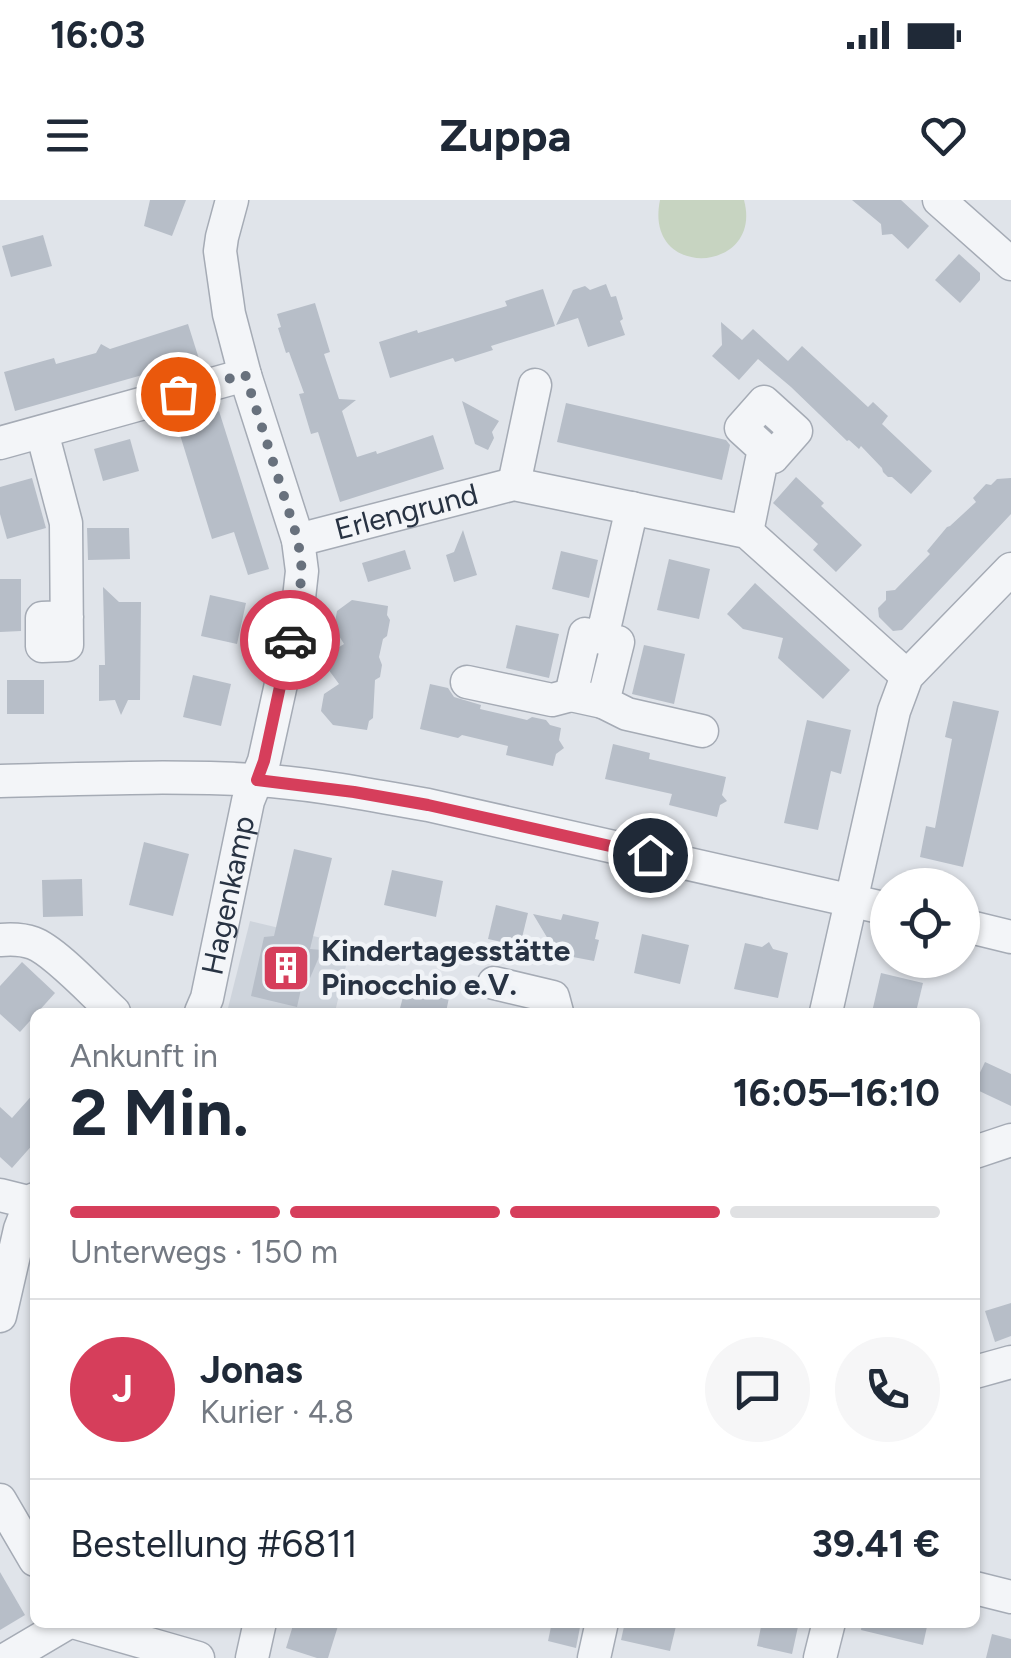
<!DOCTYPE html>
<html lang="de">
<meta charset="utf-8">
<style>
:root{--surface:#fff;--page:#f6f6f7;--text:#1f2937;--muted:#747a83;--line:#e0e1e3;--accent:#d63e5b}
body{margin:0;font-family:Figtree,sans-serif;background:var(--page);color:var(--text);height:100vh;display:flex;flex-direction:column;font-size:38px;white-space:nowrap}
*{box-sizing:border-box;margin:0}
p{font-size:32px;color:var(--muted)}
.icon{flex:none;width:55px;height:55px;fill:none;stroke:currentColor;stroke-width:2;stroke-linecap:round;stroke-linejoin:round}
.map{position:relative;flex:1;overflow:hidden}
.side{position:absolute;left:30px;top:808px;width:950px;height:620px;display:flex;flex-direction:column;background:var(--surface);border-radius:15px;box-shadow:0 2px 8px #0004}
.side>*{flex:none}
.tools{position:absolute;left:870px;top:668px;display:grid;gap:20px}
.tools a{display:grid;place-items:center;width:110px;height:110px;border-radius:50%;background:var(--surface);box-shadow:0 2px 8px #0004;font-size:50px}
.pin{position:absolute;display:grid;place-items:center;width:85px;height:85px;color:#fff;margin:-42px;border:5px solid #fff;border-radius:50%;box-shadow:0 2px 10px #0007}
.courier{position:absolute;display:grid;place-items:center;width:100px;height:100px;margin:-50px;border:8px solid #d63e5b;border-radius:50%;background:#fff;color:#222;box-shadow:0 2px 12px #0007}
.headline em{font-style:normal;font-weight:700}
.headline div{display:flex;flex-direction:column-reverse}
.headline{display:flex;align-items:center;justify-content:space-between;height:170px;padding:0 40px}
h1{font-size:65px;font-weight:700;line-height:75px}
.bar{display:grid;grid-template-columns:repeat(4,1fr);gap:15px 10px;align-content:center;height:120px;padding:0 40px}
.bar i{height:12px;border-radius:8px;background:var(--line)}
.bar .selected{background:var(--accent)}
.bar p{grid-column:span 4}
.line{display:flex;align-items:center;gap:25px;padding:0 40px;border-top:2px solid var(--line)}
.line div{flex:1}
.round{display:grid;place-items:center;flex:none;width:105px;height:105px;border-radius:52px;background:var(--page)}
.status{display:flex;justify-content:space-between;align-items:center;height:70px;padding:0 50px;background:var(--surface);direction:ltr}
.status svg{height:28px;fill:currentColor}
header{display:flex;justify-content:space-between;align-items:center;height:130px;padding:0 40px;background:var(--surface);font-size:45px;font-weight:700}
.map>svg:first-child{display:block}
.built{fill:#ced4dc}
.green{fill:#c7d4c1}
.building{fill:#b7bec8}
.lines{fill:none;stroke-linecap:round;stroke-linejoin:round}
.minor-casing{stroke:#a5abb5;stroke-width:35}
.minor{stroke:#f3f5f8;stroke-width:32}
.done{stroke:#68717d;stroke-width:10;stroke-dasharray:0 18}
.route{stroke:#d63e5b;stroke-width:12}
.labels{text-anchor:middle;stroke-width:9;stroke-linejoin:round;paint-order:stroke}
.street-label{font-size:30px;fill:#283343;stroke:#f0f3f7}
.poi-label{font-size:30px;font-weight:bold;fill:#283343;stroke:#f0f3f7;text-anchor:start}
</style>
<div class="status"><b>16:03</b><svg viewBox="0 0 49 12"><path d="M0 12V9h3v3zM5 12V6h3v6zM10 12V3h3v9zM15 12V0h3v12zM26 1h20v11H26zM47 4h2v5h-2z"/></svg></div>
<header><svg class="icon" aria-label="menu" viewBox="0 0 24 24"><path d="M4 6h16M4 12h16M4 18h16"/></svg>Zuppa<svg class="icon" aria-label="heart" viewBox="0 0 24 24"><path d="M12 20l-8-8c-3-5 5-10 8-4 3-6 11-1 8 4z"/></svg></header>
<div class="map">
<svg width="1011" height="1458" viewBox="0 0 1011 1458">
<rect width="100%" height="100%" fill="#e0e4ea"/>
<!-- built -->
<polygon class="built" points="250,721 351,745 335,812 227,812"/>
<!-- green -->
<path class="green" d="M660,0h84c20,74 -101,81 -84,0z"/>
<!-- building -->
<g class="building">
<polygon points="150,0 186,0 172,36 144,26"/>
<polygon points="852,0 901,0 929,26 908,49 892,34 882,35 881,24"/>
<polygon points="43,35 52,66 11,77 2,46"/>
<polygon points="959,54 980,73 980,80 960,103 935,80"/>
<polygon points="606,84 611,97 616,96 623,119 620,121 625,135 588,147 578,118 556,125 573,90 585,86 590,90"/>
<polygon points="543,89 555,126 491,146 493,150 455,162 453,158 390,178 379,142 417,130 418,133 507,106 505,101"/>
<polygon points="315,103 330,152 324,154 339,199 356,200 342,211 357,257 376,251 377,254 433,235 444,269 340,302 318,232 311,234 299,194 304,193 289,152 286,153 278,128 281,127 277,114"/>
<polygon points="721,122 742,140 753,129 788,161 802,146 868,207 873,202 888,216 882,224 932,271 911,294 892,277 888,277 883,272 882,268 861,246 859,249 849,240 847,241 791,187 758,159 739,180 712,156 722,145"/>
<polygon points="188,124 199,159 15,211 4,172 54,158 56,164 96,153 101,144 110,149"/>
<polygon points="462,201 499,221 492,232 494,238 488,250 475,244"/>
<polygon points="566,203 726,240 730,245 722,280 557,242"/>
<polygon points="219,211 269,369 248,375 234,332 212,339 177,225"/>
<polygon points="130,239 139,271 103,281 94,249"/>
<polygon points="796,277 824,303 821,306 862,345 836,372 813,350 818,344 773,303"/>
<polygon points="32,278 46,328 7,339 0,314 0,287"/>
<polygon points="1011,278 1011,314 902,430 893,431 879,417 878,408 886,400 886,391 895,390 930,354 927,351 947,327 950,326 976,302 973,298 986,284 991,285 997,279"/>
<polygon points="87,328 129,328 130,359 88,360"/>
<polygon points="463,330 477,375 454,382 446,355 454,352"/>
<polygon points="405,350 411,369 368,382 362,363"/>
<polygon points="561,351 598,360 589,398 552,389"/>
<polygon points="669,359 710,369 699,419 657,410"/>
<polygon points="0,379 21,379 21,431 0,432"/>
<polygon points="755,383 850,470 823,499 778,458 783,438 743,429 727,414"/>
<polygon points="103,387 119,402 141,402 140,500 128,500 121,515 115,500 99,501 99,465 105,465"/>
<polygon points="210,395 246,403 237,444 201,436"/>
<polygon points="352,400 388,406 387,415 390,420 387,436 383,439 379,457 382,465 380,477 375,480 373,518 369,521 367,530 333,525 321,511 324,494 339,484 328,469 331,452 344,444 334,428 337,411"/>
<polygon points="516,425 559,434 549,478 506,468"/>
<polygon points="644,445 685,454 674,504 632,494"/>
<polygon points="193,475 231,484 221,526 183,517"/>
<rect x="7" y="480" width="37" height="34"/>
<polygon points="430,484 448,488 454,497 481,505 480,509 527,520 532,517 546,520 550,525 561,528 559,540 564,548 556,554 553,566 506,555 508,546 462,535 458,538 420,529"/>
<polygon points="953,501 999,511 963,667 920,657 926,626 935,628 952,539 945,537"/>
<polygon points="807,520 851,530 841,574 831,571 818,630 784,623"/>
<polygon points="613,544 650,553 649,559 726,577 722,595 727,601 720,605 717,617 669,605 672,594 605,579"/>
<polygon points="144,642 189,654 173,716 129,705"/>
<polygon points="294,649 332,658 310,749 322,750 310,778 304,776 297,807 251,796 264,737 274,736"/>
<polygon points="392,670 443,681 436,717 384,705"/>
<polygon points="82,679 83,716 43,717 42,680"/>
<polygon points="496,705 528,713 520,746 488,739"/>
<polygon points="533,714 561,720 563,714 599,722 595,739 599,740 594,761 557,754"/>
<polygon points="642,734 689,745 680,784 634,773"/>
<polygon points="769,742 773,749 788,753 778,798 734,789 745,743 762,747"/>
<polygon points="22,762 55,793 20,832 0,814 0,786"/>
<polygon points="881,773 923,783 916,812 872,812"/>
<polygon points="407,782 424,786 428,783 451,788 446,812 399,812"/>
<polygon points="985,862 1011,874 1011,906 975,889 975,883"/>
<polygon points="35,892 35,942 12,968 0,957 0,907 12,918"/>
<polygon points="1011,1103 1011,1136 995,1142 985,1111"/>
<polygon points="0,1372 25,1415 0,1430"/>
<polygon points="294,1422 326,1422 338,1426 328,1458 317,1458 286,1448"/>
<polygon points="552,1422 581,1422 576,1448 548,1441"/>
<polygon points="625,1422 677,1422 670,1451 621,1440"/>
<polygon points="762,1422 799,1422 792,1454 757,1446"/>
<polygon points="862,1422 928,1422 923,1445 861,1430"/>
<polygon points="992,1434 1011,1439 1011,1458 986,1458"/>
</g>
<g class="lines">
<!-- minor casing -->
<g class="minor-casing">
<g id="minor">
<polyline points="939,0 1011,64"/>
<polyline points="42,232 66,323 67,445 42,446 42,418 67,417"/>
<polyline points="0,243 245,175"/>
<polyline points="514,284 535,185"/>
<polyline points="747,332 764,249 773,257 796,231 764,202 741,228 764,249"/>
<path id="s1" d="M298,340l216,-56 233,48 160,144"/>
<polyline points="602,438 618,442 603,502 571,495 585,434 602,438 632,308"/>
<polyline points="467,482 552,500 571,495"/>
<polyline points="603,502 627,514 702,531"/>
<path d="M0,581c84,-2 169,-6 253,-1 59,3 117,15 175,25l460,104"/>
<polyline points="962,725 1011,737"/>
<path d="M0,740c11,-1 22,-1 33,3 22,8 62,52 81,69"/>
<polyline points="494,783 553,797 557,812"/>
<path id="s2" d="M201,812l6,-14 41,-197 16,-40 34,-154 4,-36 -4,-31 -53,-165 -16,-61 -9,-63 2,-14 10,-37"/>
<polyline points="826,812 894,511 907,476 1011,369"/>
<polyline points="975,952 1011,940"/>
<polyline points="0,995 32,1003"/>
<polyline points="0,1116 20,1029 25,1016 35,999"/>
<polyline points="975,1172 1011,1162"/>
<polyline points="0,1300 35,1360"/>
<polyline points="975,1388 1011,1397"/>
<polyline points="73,1422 198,1458"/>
<polyline points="8,1458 69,1422"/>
<polyline points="252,1458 260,1422"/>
<polyline points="594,1458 602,1422"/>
<polyline points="820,1458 829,1422"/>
</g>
</g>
<!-- minor -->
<use href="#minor" class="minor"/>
</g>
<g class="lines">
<!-- done -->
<polyline class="done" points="178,194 245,174 298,340 302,371 298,406 290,440"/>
<!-- route -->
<polyline class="route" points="290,440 264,561 257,580 354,592 428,605 650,655"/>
</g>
<!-- icons -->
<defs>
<g id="building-square" transform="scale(2.5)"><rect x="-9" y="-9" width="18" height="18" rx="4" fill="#d63e5b" stroke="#f0f3f7"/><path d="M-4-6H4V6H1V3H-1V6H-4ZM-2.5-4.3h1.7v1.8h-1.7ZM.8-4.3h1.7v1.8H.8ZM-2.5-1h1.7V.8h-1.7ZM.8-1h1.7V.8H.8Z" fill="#fff"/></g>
</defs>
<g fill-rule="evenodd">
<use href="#building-square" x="286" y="768"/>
</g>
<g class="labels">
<!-- street labels -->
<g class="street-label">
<text dy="10" stroke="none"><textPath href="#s1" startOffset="112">Erlengrund</textPath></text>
<text dy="10" stroke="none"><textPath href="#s2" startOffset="120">Hagenkamp</textPath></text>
</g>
<!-- poi labels -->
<g class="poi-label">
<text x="321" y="761">Kindertagesstätte<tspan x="321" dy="34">Pinocchio e.V.</tspan></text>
</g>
</g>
</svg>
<div class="tools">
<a><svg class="icon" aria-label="locate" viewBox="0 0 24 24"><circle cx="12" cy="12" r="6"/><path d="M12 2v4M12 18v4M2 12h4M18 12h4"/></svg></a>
</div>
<div class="pin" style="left:178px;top:194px;background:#ea580c"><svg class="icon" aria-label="bag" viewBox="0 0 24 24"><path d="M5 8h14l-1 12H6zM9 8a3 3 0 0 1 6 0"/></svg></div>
<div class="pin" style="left:650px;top:655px;background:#1f2937"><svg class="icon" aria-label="home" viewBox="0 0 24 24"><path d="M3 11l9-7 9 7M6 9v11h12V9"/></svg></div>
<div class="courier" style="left:290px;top:440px"><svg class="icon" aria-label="car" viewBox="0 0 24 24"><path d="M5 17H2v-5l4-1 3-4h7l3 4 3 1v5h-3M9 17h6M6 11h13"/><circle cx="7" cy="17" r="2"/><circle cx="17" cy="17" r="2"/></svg></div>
<section class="side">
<div class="headline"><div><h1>2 Min.</h1><p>Ankunft in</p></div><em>16:05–16:10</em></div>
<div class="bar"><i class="selected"></i><i class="selected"></i><i class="selected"></i><i></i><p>Unterwegs · 150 m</p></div>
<div class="line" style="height:180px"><b class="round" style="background:var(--accent);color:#fff">J</b><div><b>Jonas</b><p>Kurier · 4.8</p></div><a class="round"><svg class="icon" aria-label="chat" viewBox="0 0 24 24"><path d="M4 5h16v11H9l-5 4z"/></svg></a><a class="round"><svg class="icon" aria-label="phone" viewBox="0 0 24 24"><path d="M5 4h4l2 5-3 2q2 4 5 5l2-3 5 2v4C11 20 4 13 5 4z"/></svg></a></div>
<div class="line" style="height:130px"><div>Bestellung #6811</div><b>39.41 €</b></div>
</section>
</div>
